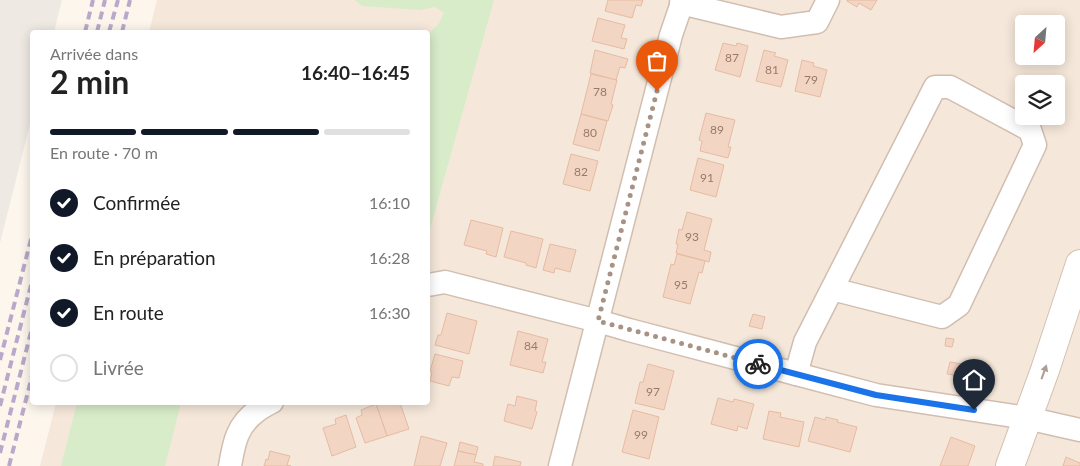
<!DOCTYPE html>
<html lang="fr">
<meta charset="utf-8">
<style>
:root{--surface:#fff;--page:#f2f2f2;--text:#222;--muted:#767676;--line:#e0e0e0;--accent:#111827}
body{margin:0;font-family:Lato,sans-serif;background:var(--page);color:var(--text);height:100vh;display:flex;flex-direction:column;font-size:19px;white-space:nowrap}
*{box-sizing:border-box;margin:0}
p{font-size:16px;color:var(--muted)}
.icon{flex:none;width:28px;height:28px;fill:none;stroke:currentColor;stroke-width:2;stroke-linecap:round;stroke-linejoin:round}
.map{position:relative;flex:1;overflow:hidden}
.sheet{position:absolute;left:30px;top:30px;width:400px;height:375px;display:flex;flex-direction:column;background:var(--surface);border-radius:5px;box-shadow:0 2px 12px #0003}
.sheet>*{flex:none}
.needle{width:32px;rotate:206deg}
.buttons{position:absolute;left:1015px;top:15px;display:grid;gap:10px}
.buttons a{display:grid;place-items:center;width:50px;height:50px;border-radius:5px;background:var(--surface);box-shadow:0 2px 12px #0003;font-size:25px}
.pin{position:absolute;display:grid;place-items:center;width:42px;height:42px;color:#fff;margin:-51px -21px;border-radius:50% 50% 50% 0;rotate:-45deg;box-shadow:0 0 5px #0007}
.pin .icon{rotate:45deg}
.courier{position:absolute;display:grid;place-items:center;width:50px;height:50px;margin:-25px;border:4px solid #1a73e8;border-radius:50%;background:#fff;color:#222;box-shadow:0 1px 6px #0007}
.summary em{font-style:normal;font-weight:700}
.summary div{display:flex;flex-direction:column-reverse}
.summary{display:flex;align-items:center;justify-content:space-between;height:85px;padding:0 20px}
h1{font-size:32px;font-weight:700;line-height:38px}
.bar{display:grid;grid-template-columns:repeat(4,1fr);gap:8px 5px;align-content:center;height:60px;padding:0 20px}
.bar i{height:6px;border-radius:4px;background:var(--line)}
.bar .on{background:var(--accent)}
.bar p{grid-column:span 4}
ol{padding:0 20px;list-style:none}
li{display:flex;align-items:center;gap:15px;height:55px}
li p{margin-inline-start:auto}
li .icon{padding:5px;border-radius:50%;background:var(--accent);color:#fff;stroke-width:4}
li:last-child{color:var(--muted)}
li i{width:28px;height:28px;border:2px solid var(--line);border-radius:50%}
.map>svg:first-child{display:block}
.residential{fill:#f5e8da;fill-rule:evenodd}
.industrial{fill:#efe9e4}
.green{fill:#d8ecc9}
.building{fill:#f3d5c3;stroke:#e6bba3}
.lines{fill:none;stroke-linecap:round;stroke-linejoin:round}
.street-casing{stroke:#d1beb0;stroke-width:25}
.secondary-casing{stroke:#d6c0b0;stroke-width:30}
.street{stroke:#fff;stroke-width:22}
.secondary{stroke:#fff;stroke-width:28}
.rail{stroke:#b9a8c9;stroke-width:4;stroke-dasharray:8 5;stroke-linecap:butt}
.oneway{fill:#af9d94}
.done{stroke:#a89285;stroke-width:5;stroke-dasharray:0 9}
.route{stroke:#1a73e8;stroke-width:6}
.labels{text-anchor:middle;stroke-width:5;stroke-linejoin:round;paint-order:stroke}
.number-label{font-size:12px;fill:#987a6a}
</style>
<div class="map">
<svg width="1080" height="466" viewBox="0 0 1080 466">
<rect width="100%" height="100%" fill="#fdf6ec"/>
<!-- residential -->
<path class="residential" d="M157,0h923v466h-1040l16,-63 372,-1v-370h-279zM1024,24h32v32h-32zM1024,84h32v32h-32z"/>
<!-- industrial -->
<polygon class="industrial" points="0,0 62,0 54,32 32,32 32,116 0,243"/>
<!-- green -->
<g class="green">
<polygon points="355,0 494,0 430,229 428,229 428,35 439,23 444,13 435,7 420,10 362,6"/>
<polygon points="77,403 181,403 165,466 61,466"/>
</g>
<!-- building -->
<g class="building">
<polygon points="608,0 643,0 641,6 636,5 632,18 605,11"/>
<polygon points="847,0 877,0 871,10 859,3 857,7 847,1"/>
<polygon points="598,18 625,25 621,38 627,39 624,49 592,41"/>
<polygon points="723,43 736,46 737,43 748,46 740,77 715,70"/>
<polygon points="595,50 628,59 625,68 620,67 616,80 590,73"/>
<polygon points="764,50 776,53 774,56 788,60 781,87 756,81"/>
<polygon points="802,60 814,63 813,66 827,70 820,97 795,91"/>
<polygon points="591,74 617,80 611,104 613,105 608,121 581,114"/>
<polygon points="706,113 735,120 728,147 731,147 728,158 700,151 702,141 699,140"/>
<polygon points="581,114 607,121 599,151 573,144"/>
<polygon points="571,154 598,161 590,191 563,184"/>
<polygon points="698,158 724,165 716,197 690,190"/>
<polygon points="687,212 712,219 704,250 711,252 709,262 676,253 678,244 676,244 679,229 682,230"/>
<polygon points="471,220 503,228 496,257 486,254 487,251 464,245"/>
<polygon points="511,231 543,239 536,268 526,265 526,263 504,257"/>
<polygon points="550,244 576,250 570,272 555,268 554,273 543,270"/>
<polygon points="677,254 705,261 702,273 699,272 690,304 663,297 671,264 674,265"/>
<polygon points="447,313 477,321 469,354 435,345 438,335 441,335"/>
<polygon points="753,314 765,317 762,329 749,326"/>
<polygon points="518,331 548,339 542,362 546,362 543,373 510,365"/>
<polygon points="946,338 954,339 952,347 945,346"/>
<polygon points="435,354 463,361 459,378 452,377 449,386 430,381 432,372 430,371"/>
<polygon points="950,362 962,364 960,376 947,374"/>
<polygon points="648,364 674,371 664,410 635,403 640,382 643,382"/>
<polygon points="517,396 537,401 535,411 537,412 532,429 504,421 508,404 515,406"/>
<polygon points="718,398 733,402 734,399 754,404 747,429 738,426 737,431 711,424"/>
<polygon points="382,402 393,402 394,405 400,403 409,429 387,436 376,404"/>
<polygon points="376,404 387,436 365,443 356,418 362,415 361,410"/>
<polygon points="633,410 659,417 649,459 622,452"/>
<polygon points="769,411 781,413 780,417 804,422 799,447 763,439"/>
<polygon points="346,415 356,447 332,456 323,428 336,424 335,419"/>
<polygon points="815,417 825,420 826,417 838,420 837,422 857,427 850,452 808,441"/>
<polygon points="421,436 447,443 440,466 414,466"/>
<polygon points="951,437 975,446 968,466 940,466"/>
<polygon points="460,442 478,447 476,455 458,451"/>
<polygon points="270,451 290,456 287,465 291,466 264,466 266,459 268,460"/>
<polygon points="458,451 476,455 474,462 483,464 483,466 454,466"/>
<polygon points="495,456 521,462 520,466 493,466"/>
<polygon points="1066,457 1080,463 1080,466 1063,466"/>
</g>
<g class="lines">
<!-- street casing -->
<g class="street-casing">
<g id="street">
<polyline points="681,3 781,27 817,22 828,0"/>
<polyline points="428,285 445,282 598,321 629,330 876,395 1027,418 1080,430"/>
<polyline points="796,374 805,342 935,87 950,87 1030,130 1035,145 959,305 942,317 832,289"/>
<path d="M230,466c4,-24 7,-41 28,-56 5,-3 9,-6 14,-8"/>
<polyline points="560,466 671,35 683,0"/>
</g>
</g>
<!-- secondary casing -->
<g class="secondary-casing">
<polyline id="secondary" points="1010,466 1045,370 1080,264"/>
</g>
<!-- street -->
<use href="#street" class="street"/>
<!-- secondary -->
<use href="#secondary" class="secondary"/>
<!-- rail -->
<g class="rail">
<polyline points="85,32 93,0"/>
<polyline points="97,32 105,0"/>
<polyline points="109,32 118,0"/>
<polyline points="122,32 130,0"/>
<polyline points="0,360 32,235"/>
<polyline points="0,406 32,281"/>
<polyline points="0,453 32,328"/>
<polyline points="9,466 32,376"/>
</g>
</g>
<!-- one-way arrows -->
<defs><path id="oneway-solid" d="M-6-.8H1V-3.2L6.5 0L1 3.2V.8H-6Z" transform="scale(1.25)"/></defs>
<use class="oneway" href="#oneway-solid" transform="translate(1044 372) rotate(-70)"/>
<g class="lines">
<!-- done -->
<polyline class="done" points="657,91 598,321 758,364"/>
<!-- route -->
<polyline class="route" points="758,364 876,395 974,410"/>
</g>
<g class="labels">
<!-- number labels -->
<g class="number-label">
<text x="732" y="62">87</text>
<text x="772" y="74">81</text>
<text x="811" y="84">79</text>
<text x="600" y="96">78</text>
<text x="717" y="134">89</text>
<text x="590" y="137">80</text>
<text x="581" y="176">82</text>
<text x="707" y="182">91</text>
<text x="692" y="241">93</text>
<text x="681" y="289">95</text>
<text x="531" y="350">84</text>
<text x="653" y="396">97</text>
<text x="641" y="439">99</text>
</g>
</g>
</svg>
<div class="buttons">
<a><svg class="needle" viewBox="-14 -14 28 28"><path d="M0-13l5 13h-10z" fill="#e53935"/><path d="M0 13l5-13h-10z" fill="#767676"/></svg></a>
<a><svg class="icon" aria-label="layers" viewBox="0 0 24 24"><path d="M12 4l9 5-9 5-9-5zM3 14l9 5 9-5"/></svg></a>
</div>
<div class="pin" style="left:657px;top:91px;background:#ea580c"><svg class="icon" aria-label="bag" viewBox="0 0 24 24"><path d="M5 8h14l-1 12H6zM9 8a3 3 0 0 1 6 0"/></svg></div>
<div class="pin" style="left:974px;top:410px;background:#1f2937"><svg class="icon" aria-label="home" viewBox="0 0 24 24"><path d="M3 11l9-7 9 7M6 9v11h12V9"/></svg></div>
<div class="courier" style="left:758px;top:364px"><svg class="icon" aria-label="bike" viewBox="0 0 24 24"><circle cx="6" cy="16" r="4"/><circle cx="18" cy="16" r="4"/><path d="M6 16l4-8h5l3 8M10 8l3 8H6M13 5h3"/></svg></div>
<section class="sheet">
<div class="summary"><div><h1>2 min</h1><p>Arrivée dans</p></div><em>16:40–16:45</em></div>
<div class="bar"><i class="on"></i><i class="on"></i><i class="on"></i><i></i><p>En route · 70 m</p></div>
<ol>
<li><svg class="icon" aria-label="check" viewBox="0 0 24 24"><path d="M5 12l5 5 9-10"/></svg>Confirmée<p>16:10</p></li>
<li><svg class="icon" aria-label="check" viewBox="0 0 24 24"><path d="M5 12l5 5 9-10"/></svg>En préparation<p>16:28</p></li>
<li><svg class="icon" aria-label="check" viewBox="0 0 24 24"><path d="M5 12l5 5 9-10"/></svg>En route<p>16:30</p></li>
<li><i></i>Livrée</li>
</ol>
</section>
</div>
